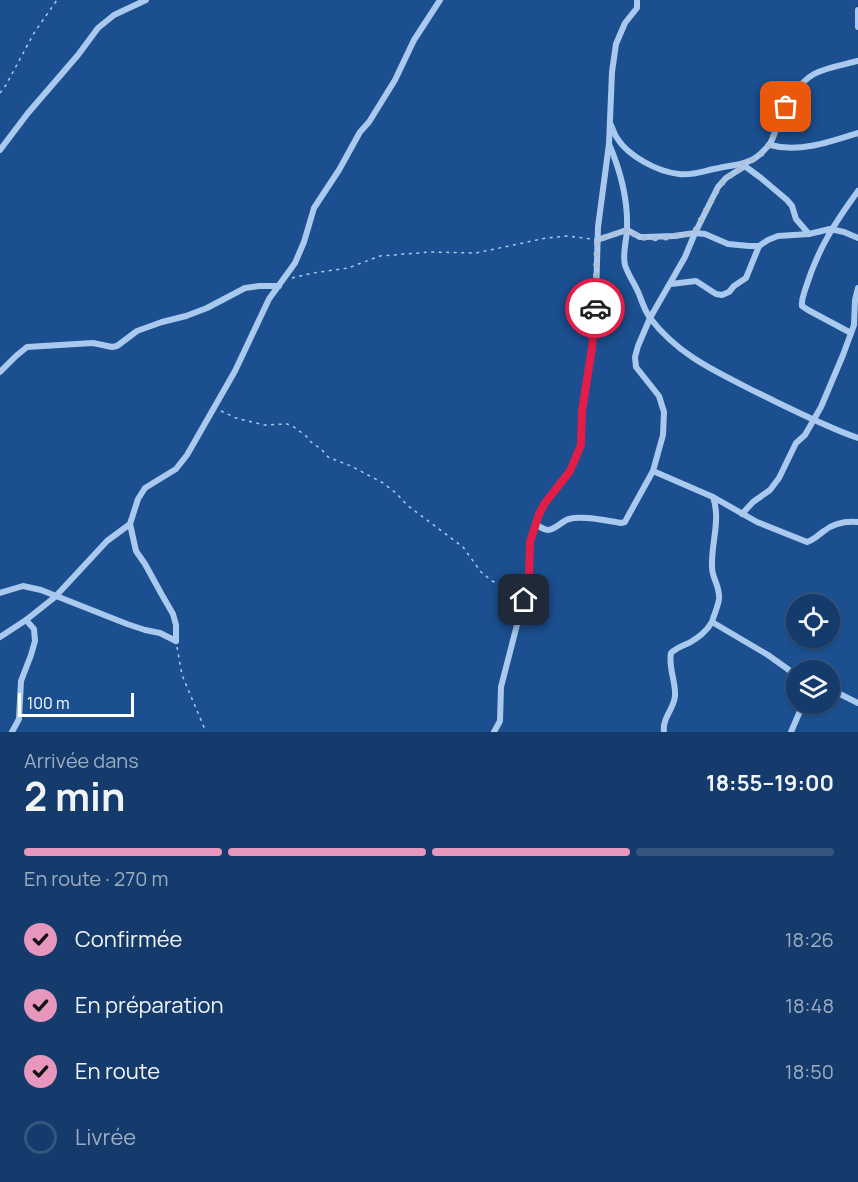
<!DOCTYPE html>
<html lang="fr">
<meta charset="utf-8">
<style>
:root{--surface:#143b6b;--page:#1d4271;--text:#f1f3f6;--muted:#9dadc1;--line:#33557e;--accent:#e797bd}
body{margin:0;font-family:Manrope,sans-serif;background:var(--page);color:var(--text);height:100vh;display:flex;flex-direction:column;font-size:22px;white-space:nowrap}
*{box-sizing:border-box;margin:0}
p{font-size:20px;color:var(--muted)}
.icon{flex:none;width:33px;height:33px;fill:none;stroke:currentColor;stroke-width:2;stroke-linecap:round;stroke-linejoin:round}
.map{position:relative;height:732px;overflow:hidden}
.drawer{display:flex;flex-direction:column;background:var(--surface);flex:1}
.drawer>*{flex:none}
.tools{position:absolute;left:786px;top:594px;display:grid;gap:12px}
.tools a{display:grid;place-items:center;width:54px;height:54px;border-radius:50%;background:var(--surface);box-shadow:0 2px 4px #0004,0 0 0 2px var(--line);font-size:30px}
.scale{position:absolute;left:18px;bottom:15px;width:116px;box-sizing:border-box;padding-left:6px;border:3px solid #fff;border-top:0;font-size:16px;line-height:21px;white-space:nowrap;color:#fff;-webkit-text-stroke:4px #1b4f8f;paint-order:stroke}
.pin{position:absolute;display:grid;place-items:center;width:51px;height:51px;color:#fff;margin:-26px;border-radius:12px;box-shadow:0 3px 9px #0006}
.courier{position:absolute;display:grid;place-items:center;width:60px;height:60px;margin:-30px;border:4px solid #e11d48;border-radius:50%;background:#fff;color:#222;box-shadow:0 2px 8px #0007}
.overview em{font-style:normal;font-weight:700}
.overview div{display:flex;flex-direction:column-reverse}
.overview{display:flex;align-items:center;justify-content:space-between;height:102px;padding:0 24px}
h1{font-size:39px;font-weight:700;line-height:45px}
.bar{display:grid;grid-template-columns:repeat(4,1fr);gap:9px 6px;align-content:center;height:72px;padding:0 24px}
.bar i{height:8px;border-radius:4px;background:var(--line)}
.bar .active{background:var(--accent)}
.bar p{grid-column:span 4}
ol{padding:0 24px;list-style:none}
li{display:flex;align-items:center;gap:18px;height:66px}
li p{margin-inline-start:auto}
li .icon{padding:6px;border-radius:50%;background:var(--accent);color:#111;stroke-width:4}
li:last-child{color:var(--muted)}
li i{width:33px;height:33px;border:3px solid var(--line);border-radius:50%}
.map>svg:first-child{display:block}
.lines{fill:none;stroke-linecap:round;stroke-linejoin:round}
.path{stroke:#a9c9ee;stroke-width:1.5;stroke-dasharray:3 4.5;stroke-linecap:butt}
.minor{stroke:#a9c9ee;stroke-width:6}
.done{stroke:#afc1d8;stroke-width:6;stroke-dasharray:0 10.8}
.route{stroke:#e11d48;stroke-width:8}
</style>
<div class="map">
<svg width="858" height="732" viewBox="0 0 858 732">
<rect width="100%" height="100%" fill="#1b4f8f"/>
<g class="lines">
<!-- path -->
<g class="path">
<polyline points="0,93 6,85 34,33 57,0"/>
<polyline points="292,278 313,273 348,268 380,256 431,252 476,253 546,238 568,236 591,239"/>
<polyline points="221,411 236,418 264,425 287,424 294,427 306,436 311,442 321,449 328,457 351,466 383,483 396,493 407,505 463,547 481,572 492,581 504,586 513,587 520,583"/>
<polyline points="177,647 182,675 206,732"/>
</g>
<!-- minor -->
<g class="minor">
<polyline points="858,10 858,27"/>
<path d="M611,125c2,4 3,9 6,13 11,18 41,34 62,36 14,2 27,-4 40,-6 13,-3 28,-3 39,-12 16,-14 14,-17 21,-35 6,-16 19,-38 35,-47 13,-7 29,-9 44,-13"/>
<path d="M609,144c12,28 19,55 18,84 0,12 -5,25 -2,37 3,10 10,19 14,29 3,8 6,17 11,24 29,38 67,54 108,75 33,16 66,33 100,45"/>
<path d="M770,145c29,8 60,-3 88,-12"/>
<polyline points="0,150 28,113 78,55 98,28 114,15 146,0"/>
<polyline points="742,164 761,178 787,200 792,206 796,219 809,234"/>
<path d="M745,166l-19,12 -8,9 -23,46 -10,24 -35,61 -12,28 -3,11 1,10 23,29 5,16 -1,23 -10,36 60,26c8,23 -2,46 -1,70 0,12 8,18 7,32 -1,8 -5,15 -7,23l56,33 28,20"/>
<polyline points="597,240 627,230 640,237 646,237 674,236 695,233 705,234 728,244 749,246 759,246 768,240 778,236 809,234 830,229 844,232 858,238"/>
<polyline points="671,284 696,281 716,294 722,295 729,292 734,286 746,278 759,246"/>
<path d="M851,333l-43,-23 -6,-4c-1,-7 2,-12 4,-19 12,-38 28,-63 52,-96"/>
<polyline points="0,372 16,356 27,347 93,343 112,347 117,346 137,331 162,322 186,316 207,308 245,288 259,286 279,286"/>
<path d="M713,497l44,25 50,20c7,-2 10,-6 17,-11 10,-8 22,-10 34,-9"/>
<polyline points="742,514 753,502 770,490 779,478 796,443 805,435 821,407 843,355 854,325 855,300 858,288"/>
<polyline points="130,524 136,551 145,564 162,595 173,614 176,625 176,641"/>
<path d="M535,524c4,2 9,6 13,6 7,0 14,-9 21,-11 14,-4 38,2 52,4l4,-1 2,-4 26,-47"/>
<polyline points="0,593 23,586 41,590 127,624 145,630 160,633 176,641"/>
<polyline points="0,637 26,620 55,597 107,541 130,524 138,499 145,488 176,469 187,455 235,371 269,299 295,263 304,242 314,208 339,170 360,132 369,122 395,80 414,40 440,0"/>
<polyline points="830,689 858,703"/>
<polyline points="12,732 19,719 21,681 31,655 35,641 34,629 26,620"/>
<polyline points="494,732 500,721 501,687 529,578 530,542 535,524 545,503 570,471 581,445 582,411 592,348 596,297 598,227 609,144 612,72 616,44 625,23 637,8 637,0"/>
<path d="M664,732c-2,-14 10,-23 11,-36 1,-15 -7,-29 -4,-43 5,-5 11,-7 18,-10 10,-6 17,-11 23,-21"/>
<polyline points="791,732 803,704"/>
</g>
</g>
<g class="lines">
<!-- done -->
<path class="done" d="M595,308l2,-68 30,-10c4,2 9,5 13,7 16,4 39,-2 54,-4l24,-45 8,-10 19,-12 -3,-2c31,-9 31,-33 44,-57"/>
<!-- route -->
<polyline class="route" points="524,600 529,578 530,542 539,514 545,503 570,471 581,445 582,411 592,348 595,308"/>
</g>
</svg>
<div class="tools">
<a><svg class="icon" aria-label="locate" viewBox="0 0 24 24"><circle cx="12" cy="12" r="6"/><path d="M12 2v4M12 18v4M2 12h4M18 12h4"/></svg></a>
<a><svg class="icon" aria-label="layers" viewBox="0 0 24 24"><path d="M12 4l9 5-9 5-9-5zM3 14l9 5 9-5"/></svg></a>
</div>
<div class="scale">100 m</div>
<div class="pin" style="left:786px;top:107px;background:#ea580c"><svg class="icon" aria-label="bag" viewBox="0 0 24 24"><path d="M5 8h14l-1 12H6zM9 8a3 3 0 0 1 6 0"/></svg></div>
<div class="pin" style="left:524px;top:600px;background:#1f2937"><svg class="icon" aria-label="home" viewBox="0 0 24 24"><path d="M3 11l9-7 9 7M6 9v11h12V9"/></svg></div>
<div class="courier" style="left:595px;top:308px"><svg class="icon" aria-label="car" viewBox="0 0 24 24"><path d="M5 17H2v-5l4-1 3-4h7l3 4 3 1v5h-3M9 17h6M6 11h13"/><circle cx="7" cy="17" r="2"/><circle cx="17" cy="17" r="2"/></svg></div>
</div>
<section class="drawer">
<div class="overview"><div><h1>2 min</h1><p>Arrivée dans</p></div><em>18:55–19:00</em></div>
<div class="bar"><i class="active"></i><i class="active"></i><i class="active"></i><i></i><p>En route · 270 m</p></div>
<ol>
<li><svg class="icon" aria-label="check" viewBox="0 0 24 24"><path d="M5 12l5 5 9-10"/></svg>Confirmée<p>18:26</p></li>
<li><svg class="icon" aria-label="check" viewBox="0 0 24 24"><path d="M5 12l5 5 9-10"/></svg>En préparation<p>18:48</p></li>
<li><svg class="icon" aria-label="check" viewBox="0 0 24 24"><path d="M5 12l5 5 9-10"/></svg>En route<p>18:50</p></li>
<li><i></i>Livrée</li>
</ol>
</section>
